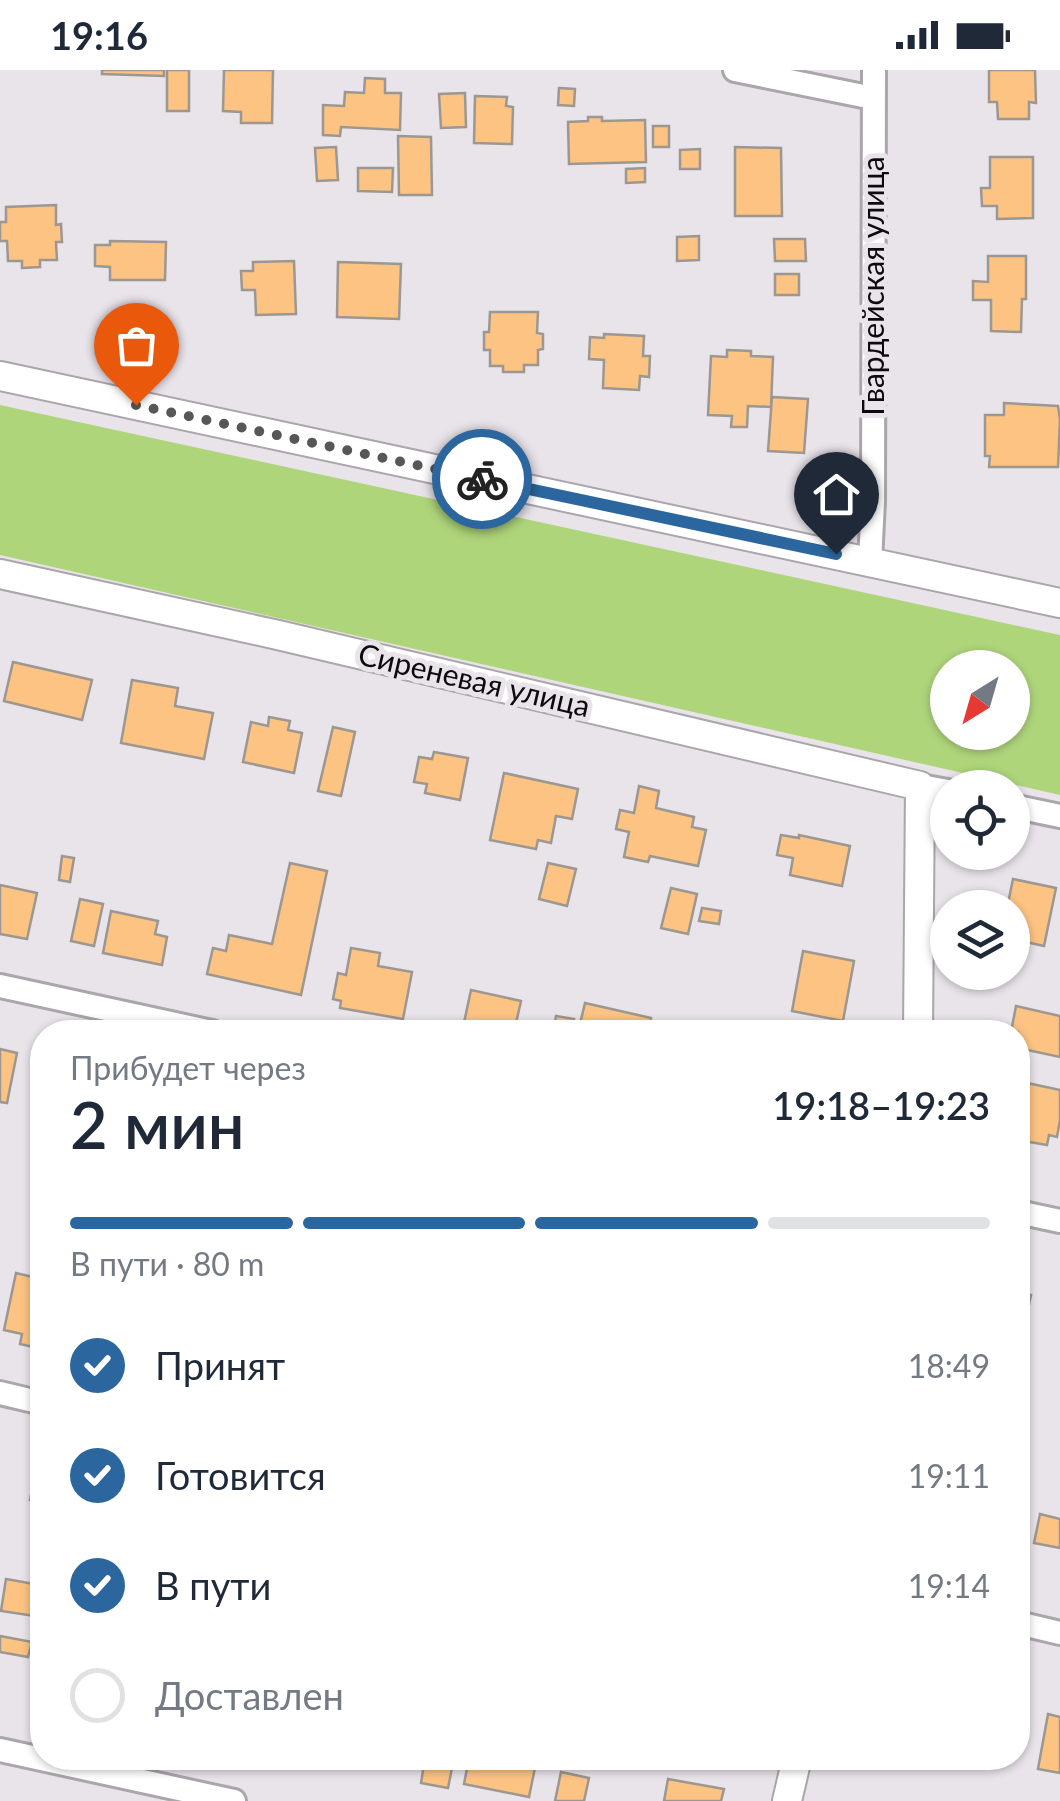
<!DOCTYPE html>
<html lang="ru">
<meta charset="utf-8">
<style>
:root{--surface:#fff;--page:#f6f6f7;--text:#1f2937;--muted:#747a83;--line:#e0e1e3;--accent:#2b679e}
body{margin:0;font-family:Lato,sans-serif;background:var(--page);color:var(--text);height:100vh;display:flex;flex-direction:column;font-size:38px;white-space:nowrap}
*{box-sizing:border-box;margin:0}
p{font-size:32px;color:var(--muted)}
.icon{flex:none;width:55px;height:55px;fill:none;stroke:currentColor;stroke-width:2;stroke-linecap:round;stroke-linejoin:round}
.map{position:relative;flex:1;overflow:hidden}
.drawer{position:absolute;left:30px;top:950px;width:1000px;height:750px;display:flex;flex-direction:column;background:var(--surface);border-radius:40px;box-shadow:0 2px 8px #0004}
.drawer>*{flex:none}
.needle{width:65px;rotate:217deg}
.buttons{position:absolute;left:930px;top:580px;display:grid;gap:20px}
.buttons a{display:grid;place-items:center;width:100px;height:100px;border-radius:50%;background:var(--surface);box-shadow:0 2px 8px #0004;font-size:50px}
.pin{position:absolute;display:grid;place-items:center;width:85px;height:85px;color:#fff;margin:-102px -42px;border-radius:50% 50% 50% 0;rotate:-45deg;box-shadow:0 0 10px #0007}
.pin .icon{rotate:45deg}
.courier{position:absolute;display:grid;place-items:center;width:100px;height:100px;margin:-50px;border:8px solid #2b679e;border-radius:50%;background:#fff;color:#222;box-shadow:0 2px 12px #0007}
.summary em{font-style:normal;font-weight:600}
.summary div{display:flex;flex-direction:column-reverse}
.summary{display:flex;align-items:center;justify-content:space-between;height:170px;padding:0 40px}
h1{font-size:65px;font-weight:600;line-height:75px}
.bar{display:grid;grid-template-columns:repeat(4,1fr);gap:15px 10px;align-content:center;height:120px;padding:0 40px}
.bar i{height:12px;border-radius:8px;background:var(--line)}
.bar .active{background:var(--accent)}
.bar p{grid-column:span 4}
ol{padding:0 40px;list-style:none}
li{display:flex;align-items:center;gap:30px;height:110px}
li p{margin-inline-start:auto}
li .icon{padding:10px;border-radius:50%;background:var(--accent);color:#fff;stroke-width:4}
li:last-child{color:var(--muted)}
li i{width:55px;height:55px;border:5px solid var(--line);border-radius:50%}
.status{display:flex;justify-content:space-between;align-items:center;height:70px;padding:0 50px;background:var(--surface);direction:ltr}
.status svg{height:28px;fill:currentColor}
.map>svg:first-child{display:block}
.green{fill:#afd57b;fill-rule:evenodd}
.building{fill:#fcc383;stroke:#9d9791;stroke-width:2.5}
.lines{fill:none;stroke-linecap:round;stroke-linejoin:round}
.minor-casing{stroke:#aba5ac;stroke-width:28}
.tertiary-casing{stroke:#aba5ac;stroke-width:32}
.minor{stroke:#fff;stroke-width:22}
.tertiary{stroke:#fff;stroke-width:28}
.done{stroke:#59565a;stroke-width:10;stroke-dasharray:0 18}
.route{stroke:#2b679e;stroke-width:12}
.labels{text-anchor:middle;stroke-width:10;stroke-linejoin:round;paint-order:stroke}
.street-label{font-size:30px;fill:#0c0a0d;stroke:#e9e3ea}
</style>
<div class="status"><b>19:16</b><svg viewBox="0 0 49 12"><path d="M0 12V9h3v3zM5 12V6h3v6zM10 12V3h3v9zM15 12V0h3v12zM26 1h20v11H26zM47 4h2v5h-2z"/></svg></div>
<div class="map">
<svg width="1060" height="1731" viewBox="0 0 1060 1731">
<rect width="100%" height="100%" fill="#e9e3ea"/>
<!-- green -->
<path class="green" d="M0,335l1060,230v160l-1060,-240zM948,598h64v64h-64z"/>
<!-- building -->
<g class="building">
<polygon points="102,0 164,0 164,6 102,4"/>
<rect x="167" y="0" width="22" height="41"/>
<polygon points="224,0 273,0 272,53 241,53 241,42 223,41"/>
<polygon points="989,0 1035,0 1036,33 1029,32 1029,49 998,49 997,32 989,32"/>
<polygon points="365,8 385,9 385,23 401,23 400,60 341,57 340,66 323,65 323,35 344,36 345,22 364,23"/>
<polygon points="559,18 575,19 574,36 558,35"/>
<polygon points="465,23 466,57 441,58 439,24"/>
<polygon points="475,26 507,27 506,36 513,37 512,74 474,73"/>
<polygon points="588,47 602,47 602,51 645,50 646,92 569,94 568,52 588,51"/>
<rect x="653" y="56" width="16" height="21"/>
<polygon points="398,66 431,67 432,125 399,125"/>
<polygon points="336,77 338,110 317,111 315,78"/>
<polygon points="735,77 781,78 782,146 735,146"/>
<polygon points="700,79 700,99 680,99 680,80"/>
<polygon points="990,87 1033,87 1033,148 997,149 997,136 982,136 981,118 990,118"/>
<polygon points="358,98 393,98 392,122 358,121"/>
<polygon points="645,98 645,112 626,113 626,99"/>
<polygon points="56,135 56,155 61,154 62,172 56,172 57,190 40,190 40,197 22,198 22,191 8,191 7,171 0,171 0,152 6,152 6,137"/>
<polygon points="699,166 699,190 677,191 677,167"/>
<polygon points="774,169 805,169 806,191 775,191"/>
<polygon points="110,171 166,172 165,210 110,210 110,197 95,196 95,175 110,175"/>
<polygon points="988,186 1026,186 1026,229 1022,229 1021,262 991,261 991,230 973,230 973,211 988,212"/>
<polygon points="294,191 296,244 256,245 255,220 242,220 241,201 253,201 253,192"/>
<polygon points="338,192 401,194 399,249 337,247"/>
<rect x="775" y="204" width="24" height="21"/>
<polygon points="490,242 538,242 537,263 543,264 543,279 538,280 538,295 524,295 524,302 503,302 503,296 490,296 490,280 484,280 484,262 489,262"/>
<polygon points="604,264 644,266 643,286 650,286 649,307 640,306 639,320 603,318 604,290 589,289 590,267 604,268"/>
<polygon points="727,280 751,281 751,286 773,287 771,337 748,336 747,357 731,357 732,346 708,345 711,286 727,287"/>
<polygon points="772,327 808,329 804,383 768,381"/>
<polygon points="1004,333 1058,336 1060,349 1058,397 989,397 990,386 985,386 985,345 1004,345"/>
<polygon points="13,592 92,610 82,650 4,631"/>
<polygon points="132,610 178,618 175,636 213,643 204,689 121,673"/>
<polygon points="269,647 290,651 288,660 302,663 294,703 243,692 251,652 268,656"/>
<polygon points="333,657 355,662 341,726 318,721"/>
<polygon points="434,682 468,688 460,730 425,723 427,714 414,712 419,687 432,689"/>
<polygon points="504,703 578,719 572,749 556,746 551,773 538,770 536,779 490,770"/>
<polygon points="639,716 659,721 656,738 694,747 692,757 706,760 698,796 650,786 648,792 624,787 629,762 616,759 620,740 634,743"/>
<polygon points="781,765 799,768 799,765 850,776 842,816 790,805 793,788 777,785"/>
<polygon points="62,786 74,788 70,812 59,810"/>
<polygon points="290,793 327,801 301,925 207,904 213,878 226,881 229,865 272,874"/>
<polygon points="548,793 576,799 567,836 539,829"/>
<polygon points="1013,809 1056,818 1044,876 1012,869 1012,838 1007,838"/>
<polygon points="0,815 37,823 27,869 0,864"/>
<polygon points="671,818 697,824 688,864 661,858"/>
<polygon points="80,829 103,834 94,876 71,871"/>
<polygon points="702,838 721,841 719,854 699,851"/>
<polygon points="111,841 158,851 155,864 167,867 162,895 103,883"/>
<polygon points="351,878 380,883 378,896 412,902 403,949 340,938 341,931 333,929 338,903 346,905"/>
<polygon points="803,881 854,891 843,951 792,941"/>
<polygon points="471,920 521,931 514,962 462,962"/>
<polygon points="585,933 651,948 648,962 578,962"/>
<polygon points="1016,936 1060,946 1060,987 1018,978 1018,962 1011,962"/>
<polygon points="556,946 574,949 571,962 553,962"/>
<polygon points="0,979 17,983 7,1033 0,1032"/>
<polygon points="1018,1011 1060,1020 1060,1050 1057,1067 1049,1065 1047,1075 1018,1070"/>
<polygon points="39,1200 42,1201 42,1279 20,1274 22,1264 4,1260 16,1203 37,1208"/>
<polygon points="1018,1223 1031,1225 1021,1272 1018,1272"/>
<polygon points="38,1387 42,1388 42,1432 30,1430"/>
<polygon points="1040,1444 1060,1449 1060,1478 1034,1473"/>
<polygon points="6,1509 40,1515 35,1546 1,1541"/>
<polygon points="0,1566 32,1572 28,1587 0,1582"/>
<polygon points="1048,1644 1060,1647 1060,1703 1038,1699"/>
<polygon points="425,1688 454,1688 448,1718 421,1713"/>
<polygon points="469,1688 537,1688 529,1727 464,1714"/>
<polygon points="561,1702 589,1708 584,1731 555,1731"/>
<polygon points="668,1709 724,1719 721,1731 664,1731"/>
</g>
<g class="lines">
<!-- minor casing -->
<g class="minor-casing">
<g id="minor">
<polyline points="735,0 873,28"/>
<polyline points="870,492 873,431 874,0"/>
<polyline points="920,716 948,721"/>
<polyline points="1012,736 1060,746"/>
<polyline points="0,916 212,962"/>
<polyline points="1018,1142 1060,1151"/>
<polyline points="0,1323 42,1333"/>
<polyline points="1018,1553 1060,1563"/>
<polyline points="0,1680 234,1731"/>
</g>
</g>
<!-- tertiary casing -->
<g class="tertiary-casing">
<g id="tertiary">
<polyline points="0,306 1060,533"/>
<polyline points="0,504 278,565 920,716 918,962"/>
<polyline points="787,1731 797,1688"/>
</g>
</g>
<!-- minor -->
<use href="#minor" class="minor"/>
<!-- tertiary -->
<use href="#tertiary" class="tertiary"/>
</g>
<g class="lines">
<!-- done -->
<polyline class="done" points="136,335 482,409"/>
<!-- route -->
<polyline class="route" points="482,409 836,484"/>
</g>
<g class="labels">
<!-- street labels -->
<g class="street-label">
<text transform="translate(874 216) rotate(-90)" y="10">Гвардейская улица</text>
<text transform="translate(474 611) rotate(13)" y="10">Сиреневая улица</text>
</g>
</g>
</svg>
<div class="buttons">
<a><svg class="needle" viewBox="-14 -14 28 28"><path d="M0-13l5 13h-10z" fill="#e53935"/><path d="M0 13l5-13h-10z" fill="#747a83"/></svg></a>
<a><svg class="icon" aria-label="locate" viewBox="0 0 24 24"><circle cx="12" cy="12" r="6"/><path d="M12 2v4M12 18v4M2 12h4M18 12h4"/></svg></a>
<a><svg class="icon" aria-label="layers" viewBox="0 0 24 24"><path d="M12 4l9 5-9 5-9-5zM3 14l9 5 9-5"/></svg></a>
</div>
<div class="pin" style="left:136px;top:335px;background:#ea580c"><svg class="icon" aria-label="bag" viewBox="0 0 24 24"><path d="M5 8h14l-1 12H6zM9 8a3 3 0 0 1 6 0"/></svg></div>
<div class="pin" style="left:836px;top:484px;background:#1f2937"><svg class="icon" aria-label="home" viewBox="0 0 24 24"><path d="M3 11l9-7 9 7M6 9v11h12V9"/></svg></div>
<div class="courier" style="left:482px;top:409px"><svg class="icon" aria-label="bike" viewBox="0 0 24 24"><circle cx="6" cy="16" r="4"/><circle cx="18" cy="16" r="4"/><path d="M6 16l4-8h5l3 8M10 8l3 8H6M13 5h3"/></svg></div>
<section class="drawer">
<div class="summary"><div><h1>2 мин</h1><p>Прибудет через</p></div><em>19:18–19:23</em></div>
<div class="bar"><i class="active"></i><i class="active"></i><i class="active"></i><i></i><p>В пути · 80 m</p></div>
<ol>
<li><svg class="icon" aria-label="check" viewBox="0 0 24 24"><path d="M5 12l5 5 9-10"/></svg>Принят<p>18:49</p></li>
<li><svg class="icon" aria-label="check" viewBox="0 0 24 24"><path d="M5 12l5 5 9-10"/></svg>Готовится<p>19:11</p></li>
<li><svg class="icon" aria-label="check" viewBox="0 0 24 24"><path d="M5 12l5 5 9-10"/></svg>В пути<p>19:14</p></li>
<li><i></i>Доставлен</li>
</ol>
</section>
</div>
